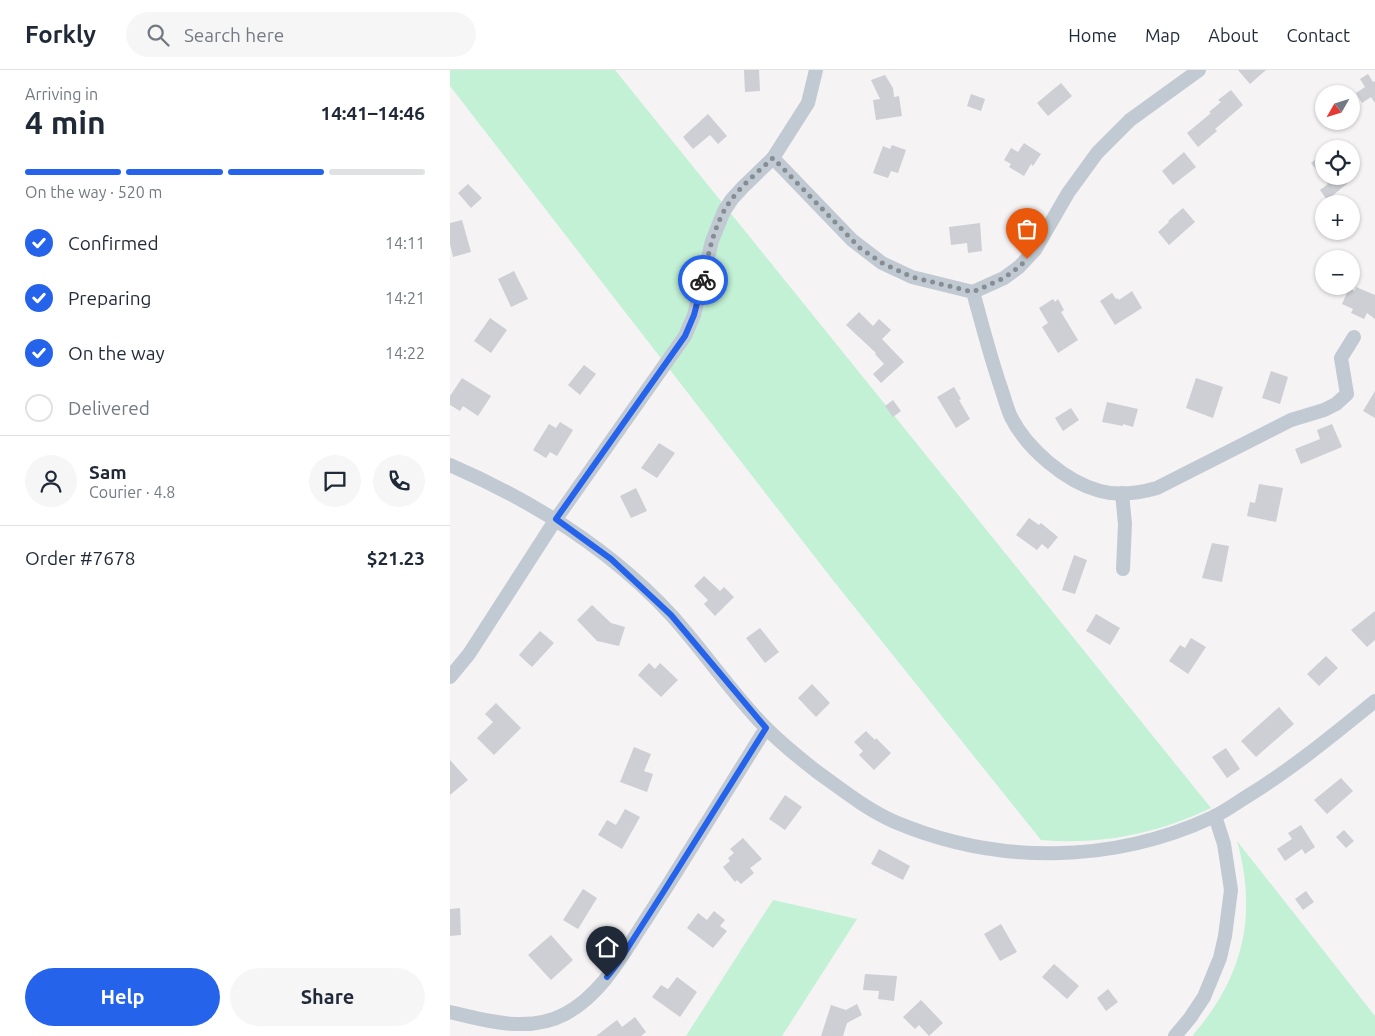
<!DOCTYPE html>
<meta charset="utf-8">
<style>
:root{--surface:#fff;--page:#f6f6f7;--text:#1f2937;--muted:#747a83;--line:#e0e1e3;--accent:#2563eb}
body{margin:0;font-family:Ubuntu,sans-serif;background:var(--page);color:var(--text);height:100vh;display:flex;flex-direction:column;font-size:19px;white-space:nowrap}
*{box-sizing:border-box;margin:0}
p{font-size:16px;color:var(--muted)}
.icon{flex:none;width:28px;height:28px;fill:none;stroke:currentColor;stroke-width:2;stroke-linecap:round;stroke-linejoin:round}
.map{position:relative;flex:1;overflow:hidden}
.side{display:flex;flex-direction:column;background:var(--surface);width:450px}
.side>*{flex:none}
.needle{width:32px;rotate:231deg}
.tools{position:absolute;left:865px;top:15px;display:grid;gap:10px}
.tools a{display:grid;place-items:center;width:45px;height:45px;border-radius:50%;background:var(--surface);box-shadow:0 1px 4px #0004;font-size:25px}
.pin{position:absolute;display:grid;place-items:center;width:42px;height:42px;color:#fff;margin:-51px -21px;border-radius:50% 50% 50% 0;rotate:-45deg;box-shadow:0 0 5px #0007}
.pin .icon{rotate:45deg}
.courier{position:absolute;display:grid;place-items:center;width:50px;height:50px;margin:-25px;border:4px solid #2563eb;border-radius:50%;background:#fff;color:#222;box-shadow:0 1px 6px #0007}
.head em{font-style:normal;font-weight:600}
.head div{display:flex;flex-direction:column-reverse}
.head{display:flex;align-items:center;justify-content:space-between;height:85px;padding:0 25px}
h1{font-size:32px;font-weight:600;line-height:38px}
.bar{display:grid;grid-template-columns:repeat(4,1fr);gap:8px 5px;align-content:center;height:60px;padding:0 25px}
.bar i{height:6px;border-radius:4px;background:var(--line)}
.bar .active{background:var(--accent)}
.bar p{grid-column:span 4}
.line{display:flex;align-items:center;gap:12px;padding:0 25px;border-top:1px solid var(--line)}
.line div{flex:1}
.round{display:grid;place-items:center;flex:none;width:52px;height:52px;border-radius:26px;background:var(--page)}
ol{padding:0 25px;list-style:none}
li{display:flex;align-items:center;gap:15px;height:55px}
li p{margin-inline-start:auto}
li .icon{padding:5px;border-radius:50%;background:var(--accent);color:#fff;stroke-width:4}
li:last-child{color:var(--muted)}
li i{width:28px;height:28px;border:2px solid var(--line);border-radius:50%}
.button{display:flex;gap:10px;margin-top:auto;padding:10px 25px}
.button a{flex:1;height:58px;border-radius:30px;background:var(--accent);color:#fff;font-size:20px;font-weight:600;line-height:58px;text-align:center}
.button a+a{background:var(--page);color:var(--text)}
header{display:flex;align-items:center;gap:30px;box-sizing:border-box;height:70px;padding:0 25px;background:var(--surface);border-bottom:1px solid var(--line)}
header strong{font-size:24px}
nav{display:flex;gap:28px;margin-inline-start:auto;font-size:18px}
.search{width:350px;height:45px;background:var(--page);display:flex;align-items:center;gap:12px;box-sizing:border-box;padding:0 18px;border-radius:28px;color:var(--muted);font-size:19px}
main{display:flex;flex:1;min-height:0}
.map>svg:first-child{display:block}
.green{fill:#c3f1d5}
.building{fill:#cdcfd5}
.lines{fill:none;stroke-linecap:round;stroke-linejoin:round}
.minor{stroke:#c1cad2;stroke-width:14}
.done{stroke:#868d94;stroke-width:5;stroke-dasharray:0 9}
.route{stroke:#2563eb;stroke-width:6}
</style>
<header>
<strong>Forkly</strong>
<div class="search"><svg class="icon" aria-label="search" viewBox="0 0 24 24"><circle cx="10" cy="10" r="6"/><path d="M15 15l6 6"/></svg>Search here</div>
<nav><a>Home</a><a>Map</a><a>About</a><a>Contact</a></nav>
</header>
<main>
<section class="side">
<div class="head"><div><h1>4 min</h1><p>Arriving in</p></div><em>14:41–14:46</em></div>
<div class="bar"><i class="active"></i><i class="active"></i><i class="active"></i><i></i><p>On the way · 520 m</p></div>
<ol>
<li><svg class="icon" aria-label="check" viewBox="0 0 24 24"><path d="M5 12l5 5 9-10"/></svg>Confirmed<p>14:11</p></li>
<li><svg class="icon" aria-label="check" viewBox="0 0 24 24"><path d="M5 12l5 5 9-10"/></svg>Preparing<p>14:21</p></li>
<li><svg class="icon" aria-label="check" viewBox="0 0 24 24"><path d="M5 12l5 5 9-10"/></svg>On the way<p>14:22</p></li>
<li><i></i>Delivered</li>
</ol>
<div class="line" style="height:90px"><a class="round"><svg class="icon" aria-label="person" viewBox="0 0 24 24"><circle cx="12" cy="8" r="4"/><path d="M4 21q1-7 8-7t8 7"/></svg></a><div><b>Sam</b><p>Courier · 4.8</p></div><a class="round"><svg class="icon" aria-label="chat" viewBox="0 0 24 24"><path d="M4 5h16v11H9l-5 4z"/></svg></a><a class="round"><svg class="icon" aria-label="phone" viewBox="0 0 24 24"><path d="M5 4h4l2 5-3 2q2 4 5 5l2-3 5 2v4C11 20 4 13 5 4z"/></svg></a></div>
<div class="line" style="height:65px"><div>Order #7678</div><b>$21.23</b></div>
<div class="button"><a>Help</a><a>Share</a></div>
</section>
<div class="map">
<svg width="925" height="966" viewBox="0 0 925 966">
<rect width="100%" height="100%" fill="#f5f3f3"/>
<!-- green -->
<g class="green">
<path d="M0,0h165l596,738c-55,26 -110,37 -170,32l-209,-261 -382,-493z"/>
<path d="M787,771l138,175v20h-181l-1,-1c50,-58 65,-120 44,-194z"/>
<polygon points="323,830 407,849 332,966 236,966"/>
</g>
<!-- building -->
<g class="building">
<polygon points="294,0 309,0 310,21 295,22"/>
<polygon points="788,0 816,0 800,14"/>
<polygon points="918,4 923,12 925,11 925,33 921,27 912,33 906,23 915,17 910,9"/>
<polygon points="435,5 443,18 444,27 449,26 452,46 426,50 423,30 430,29 421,10"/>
<polygon points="611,13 622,26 598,46 587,33"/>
<polygon points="781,20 793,35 765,59 767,61 748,77 737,63 761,43 759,42 771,32 768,30"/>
<polygon points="521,24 535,29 531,41 517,36"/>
<polygon points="258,44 277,66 268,74 260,65 243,79 233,67"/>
<polygon points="574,73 591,84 583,96 581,94 574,106 559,97 561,94 554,90 561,78 568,82"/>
<polygon points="442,75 456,80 448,103 441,101 438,108 423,103 433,76 440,79"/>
<polygon points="734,82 746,97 723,115 712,101"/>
<polygon points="874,83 874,106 893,106 898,113 877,130 870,120 878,114 861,93"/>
<polygon points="18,114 32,128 21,138 8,123"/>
<polygon points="733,138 745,152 719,175 708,162 719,152 718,151"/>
<polygon points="12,150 21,182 3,187 0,174 0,153"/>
<polygon points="530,153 532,181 518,183 517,173 501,175 499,157"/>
<polygon points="64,201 78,229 61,237 48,209"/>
<polygon points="906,217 925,225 925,249 917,243 914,249 901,243 903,239 892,234 899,218 905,221"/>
<polygon points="682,221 692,238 665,255 650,231 662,223 666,229 668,228 669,230"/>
<polygon points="603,229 605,232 608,229 614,240 611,242 628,270 608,283 592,257 598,253 589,238"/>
<polygon points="409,242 423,256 429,249 441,260 432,269 454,292 431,313 423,304 434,294 425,284 426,283 396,255"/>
<polygon points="40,248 57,260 41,283 24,271"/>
<polygon points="134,295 146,304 130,325 118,315"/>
<polygon points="821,301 838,307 830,334 812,328"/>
<polygon points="12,308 41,326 28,346 13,336 10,341 0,335 0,326"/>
<polygon points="746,308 773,317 763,348 736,338"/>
<polygon points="504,317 511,329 509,330 520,349 506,358 487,327"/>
<polygon points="925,321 925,348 913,341"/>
<polygon points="443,330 451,341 443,347 435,336"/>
<polygon points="657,332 688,339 683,357 673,354 673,356 652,352"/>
<polygon points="621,338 629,350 613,361 605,348"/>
<polygon points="110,352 123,360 107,386 100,382 96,388 83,380 99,354 106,358"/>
<polygon points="882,354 892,377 851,394 845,379 870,369 867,360"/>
<polygon points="209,373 225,383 207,408 191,398"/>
<polygon points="809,414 833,418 826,452 797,446 800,432 805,433"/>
<polygon points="186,418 197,441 181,448 170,426"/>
<polygon points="579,448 589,455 591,453 608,467 598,479 592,474 587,480 566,465"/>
<polygon points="762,473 779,476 772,512 752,508"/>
<polygon points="624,485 637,490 625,524 612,520"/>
<polygon points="254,506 270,521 274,517 284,527 265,546 254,534 258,530 244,516"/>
<polygon points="142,535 161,553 175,557 169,576 147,571 127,550"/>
<polygon points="925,541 925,570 917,577 901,560"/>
<polygon points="646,544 670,558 660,575 636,561"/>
<polygon points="310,558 329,582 315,593 296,568"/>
<polygon points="90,561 104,573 82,597 69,585"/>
<polygon points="741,568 756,577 738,604 719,591 730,575 735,578"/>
<polygon points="876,586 888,598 869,616 857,604"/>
<polygon points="199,593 205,599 210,593 228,610 211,627 188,605"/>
<polygon points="362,614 380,633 366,647 348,628"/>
<polygon points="46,633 71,658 44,685 27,668 43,652 35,644"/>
<polygon points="829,637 844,654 806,687 791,671"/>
<polygon points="416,661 425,670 426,668 441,683 424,700 409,685 413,681 404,672"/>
<polygon points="184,677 201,684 194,701 203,704 197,722 170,712"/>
<polygon points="776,678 790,699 777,708 762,687"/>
<polygon points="0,690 18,710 0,725"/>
<polygon points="891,708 903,721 877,744 864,730"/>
<polygon points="335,725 352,737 335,760 319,749"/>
<polygon points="175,739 190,747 172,779 148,765 157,750 166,755"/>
<polygon points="851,755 865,777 855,784 852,779 835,791 827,779 842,769 838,763"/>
<polygon points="894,760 904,771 896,778 886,767"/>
<polygon points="293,768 312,789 300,798 304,803 291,814 287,810 285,812 273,797 280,791 278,788 284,783 280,779"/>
<polygon points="429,779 460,796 453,810 421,794"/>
<polygon points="133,819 147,828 128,859 113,850"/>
<polygon points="856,821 864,832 853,840 845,829"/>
<polygon points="10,838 11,865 0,866 0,839"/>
<polygon points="264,841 275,850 270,856 277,861 263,878 237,858 248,843 257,850"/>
<polygon points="551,854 567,882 550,891 534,864"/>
<polygon points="101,865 123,890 101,910 78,885"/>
<polygon points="604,894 629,916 617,929 592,907"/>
<polygon points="415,904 447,906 444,931 428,929 429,921 413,920"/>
<polygon points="227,907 247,922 230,947 202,927 211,915 218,919"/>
<polygon points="658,919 668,932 656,941 647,928"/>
<polygon points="471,930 493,953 479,966 469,955 465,959 453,947"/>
<polygon points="407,934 412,945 397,953 393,966 371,966 381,935 396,940"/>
<polygon points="185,947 196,962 191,966 146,966 167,950 172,957"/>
</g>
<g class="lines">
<!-- minor -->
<g class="minor">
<path d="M323,88l79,82 30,23 30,14 61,15c9,32 17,64 28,96 3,9 6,20 10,29 16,32 55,65 89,74 18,5 39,2 57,-3l134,-68 33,-10 12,-6 11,-10 -6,-36 13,-21"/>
<polyline points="523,222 554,208 569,197 585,180 618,123 647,83 680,50 749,0"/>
<path d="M0,395c83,36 161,84 223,152 32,36 59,76 92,110 16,16 33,30 51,44 25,18 50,38 79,51 102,43 217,42 318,-5 11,-5 22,-13 33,-20 46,-28 87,-62 129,-96"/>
<polyline points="672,423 675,454 673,499"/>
<polyline points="0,607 19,584 106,449 235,266 244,245 262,171 274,141 282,129 293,117 323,88 358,33 366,0"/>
<path d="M0,942c36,9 80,21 115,2 34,-18 54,-53 74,-84 13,-20 26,-40 39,-61 29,-47 59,-94 88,-141"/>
<polyline points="725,966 740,948 754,927 770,888 775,866 781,820 774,774 765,746"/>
</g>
</g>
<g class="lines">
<!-- done -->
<path class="done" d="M253,210c6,-28 11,-57 28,-80 12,-16 28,-29 42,-42l87,90 22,15 30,14 61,15 31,-14 15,-11 8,-8"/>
<!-- route -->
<polyline class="route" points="157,907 168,893 214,821 316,658 221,545 161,489 106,449 235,266 244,245 253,210"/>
</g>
</svg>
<div class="tools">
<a><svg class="needle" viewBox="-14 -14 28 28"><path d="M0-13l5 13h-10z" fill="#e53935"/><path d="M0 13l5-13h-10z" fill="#747a83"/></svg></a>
<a><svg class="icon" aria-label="locate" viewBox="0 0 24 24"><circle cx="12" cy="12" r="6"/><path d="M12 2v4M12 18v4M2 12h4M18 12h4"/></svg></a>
<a>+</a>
<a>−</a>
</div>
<div class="pin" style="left:577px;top:189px;background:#ea580c"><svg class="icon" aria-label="bag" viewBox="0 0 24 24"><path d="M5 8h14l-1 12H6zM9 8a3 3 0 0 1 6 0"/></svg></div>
<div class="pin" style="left:157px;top:907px;background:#1f2937"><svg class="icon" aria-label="home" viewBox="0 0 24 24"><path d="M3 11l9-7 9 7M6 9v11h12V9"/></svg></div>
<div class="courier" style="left:253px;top:210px"><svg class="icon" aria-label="bike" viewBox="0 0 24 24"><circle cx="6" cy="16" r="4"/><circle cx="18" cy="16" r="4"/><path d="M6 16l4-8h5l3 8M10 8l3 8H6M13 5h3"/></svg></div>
</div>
</main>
